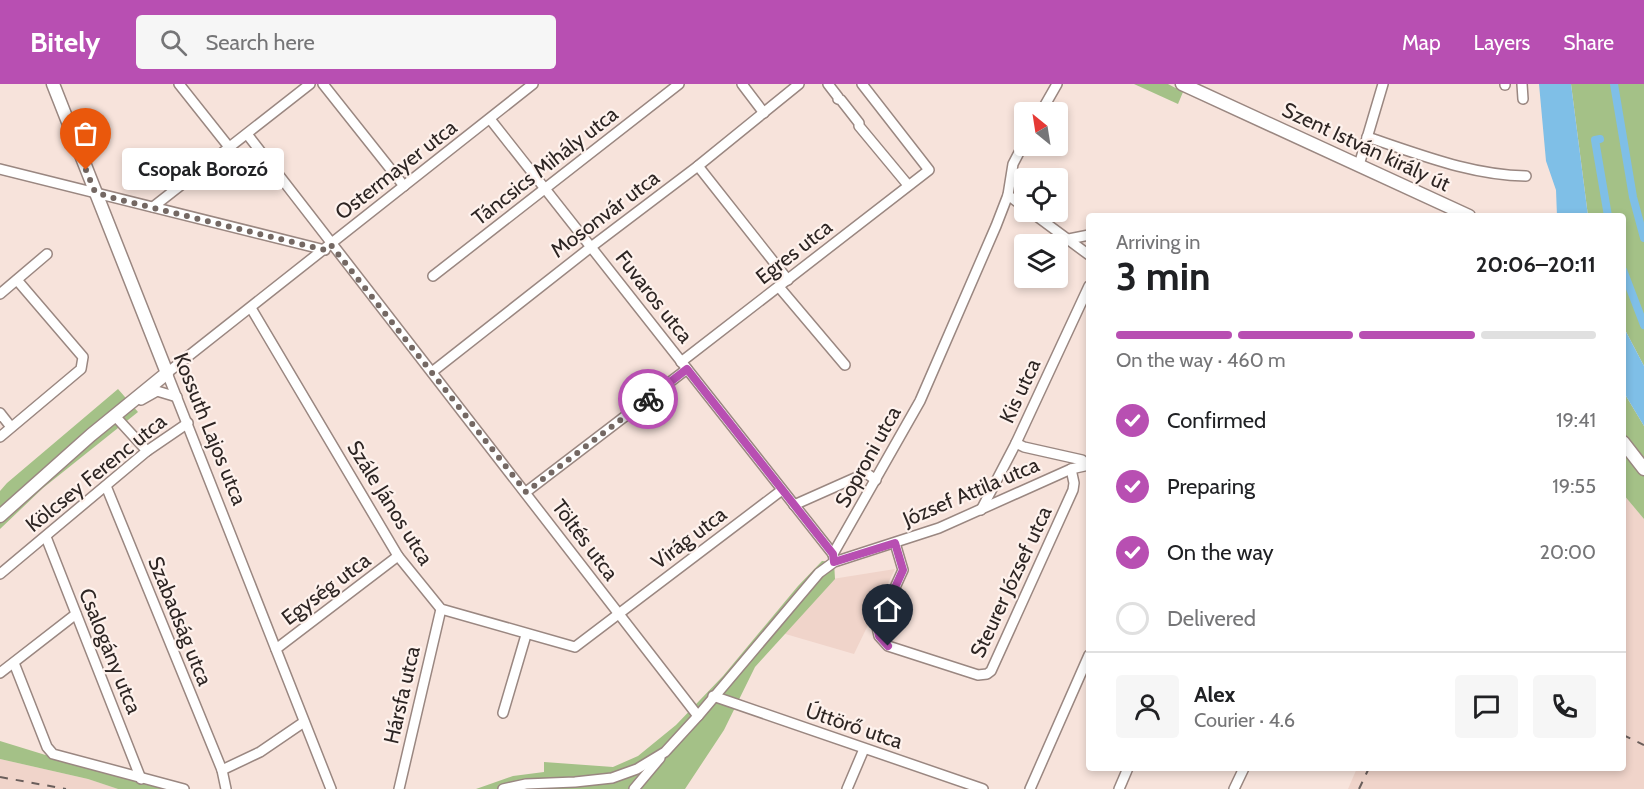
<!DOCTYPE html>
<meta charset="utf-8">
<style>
:root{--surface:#fff;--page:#f6f6f6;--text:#202124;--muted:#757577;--line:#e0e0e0;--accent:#b84fb2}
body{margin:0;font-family:Cabin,sans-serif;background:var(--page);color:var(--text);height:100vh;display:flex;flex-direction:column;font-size:22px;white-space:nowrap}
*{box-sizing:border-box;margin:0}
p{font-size:20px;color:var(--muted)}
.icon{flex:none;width:33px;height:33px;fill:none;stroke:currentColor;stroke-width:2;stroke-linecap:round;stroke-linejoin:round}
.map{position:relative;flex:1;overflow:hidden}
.panel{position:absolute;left:1086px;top:129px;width:540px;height:558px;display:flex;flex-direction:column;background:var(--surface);border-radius:6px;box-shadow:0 3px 9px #0003}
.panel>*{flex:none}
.needle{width:39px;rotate:330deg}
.fabs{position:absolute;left:1014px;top:18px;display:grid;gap:12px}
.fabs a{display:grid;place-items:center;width:54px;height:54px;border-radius:6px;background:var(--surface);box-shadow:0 3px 9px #0003;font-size:30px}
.pin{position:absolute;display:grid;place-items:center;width:51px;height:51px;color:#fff;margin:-62px -26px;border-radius:50% 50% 50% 0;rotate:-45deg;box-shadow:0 0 6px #0007}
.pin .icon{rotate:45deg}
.courier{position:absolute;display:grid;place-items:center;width:60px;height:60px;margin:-30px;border:4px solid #b84fb2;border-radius:50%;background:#fff;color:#222;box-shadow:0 2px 8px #0007}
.bubble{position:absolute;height:42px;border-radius:6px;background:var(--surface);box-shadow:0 3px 9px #0003;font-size:20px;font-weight:700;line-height:42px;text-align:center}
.head em{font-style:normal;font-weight:700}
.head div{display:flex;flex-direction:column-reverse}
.head{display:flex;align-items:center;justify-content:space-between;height:102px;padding:0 30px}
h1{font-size:39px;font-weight:700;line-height:45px}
.bar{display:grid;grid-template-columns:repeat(4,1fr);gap:9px 6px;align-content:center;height:72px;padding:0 30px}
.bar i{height:8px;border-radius:4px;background:var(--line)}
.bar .active{background:var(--accent)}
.bar p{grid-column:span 4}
.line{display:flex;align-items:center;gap:15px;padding:0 30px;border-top:2px solid var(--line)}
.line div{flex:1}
.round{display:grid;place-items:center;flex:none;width:63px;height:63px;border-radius:6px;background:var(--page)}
ol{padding:0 30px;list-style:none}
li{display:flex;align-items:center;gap:18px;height:66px}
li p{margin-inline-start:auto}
li .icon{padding:6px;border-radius:50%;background:var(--accent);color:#fff;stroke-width:4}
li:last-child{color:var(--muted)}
li i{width:33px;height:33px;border:3px solid var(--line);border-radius:50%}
header{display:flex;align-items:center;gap:36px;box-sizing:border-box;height:84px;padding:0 30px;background:var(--accent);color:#fff}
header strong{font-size:28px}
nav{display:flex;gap:33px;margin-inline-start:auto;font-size:21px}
.search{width:420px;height:54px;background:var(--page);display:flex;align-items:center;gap:15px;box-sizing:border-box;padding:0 21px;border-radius:6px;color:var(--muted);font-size:22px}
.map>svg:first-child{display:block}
.built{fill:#f0d4ca}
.green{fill:#a4c187}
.water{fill:#7fbfe7}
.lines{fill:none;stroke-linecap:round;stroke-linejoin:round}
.canal{stroke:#7fbfe7;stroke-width:8}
.minor-casing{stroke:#9a8781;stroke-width:12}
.major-casing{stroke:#9a8781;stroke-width:15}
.minor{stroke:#fff;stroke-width:9}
.major{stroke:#fff;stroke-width:12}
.rail{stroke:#6a5e5b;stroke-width:2;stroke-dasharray:8 8;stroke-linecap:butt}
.done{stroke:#746863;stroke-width:6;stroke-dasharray:0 10.8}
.route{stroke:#b84fb2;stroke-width:8}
.labels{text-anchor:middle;stroke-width:4.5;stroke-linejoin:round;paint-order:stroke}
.street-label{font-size:21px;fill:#2d2523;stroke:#fef2ed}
</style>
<header>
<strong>Bitely</strong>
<div class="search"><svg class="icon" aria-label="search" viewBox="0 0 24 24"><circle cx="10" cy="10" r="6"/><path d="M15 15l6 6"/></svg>Search here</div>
<nav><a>Map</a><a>Layers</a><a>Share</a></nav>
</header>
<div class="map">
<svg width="1644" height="705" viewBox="0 0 1644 705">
<rect width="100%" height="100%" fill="#f7e3db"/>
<!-- built -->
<g class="built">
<polygon points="1623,410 1644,435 1644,705 1348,705 1357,684 1623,684"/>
<polygon points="895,485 854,570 782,549 826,496"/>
<polygon points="0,675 88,695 118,705 0,705"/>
</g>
<!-- green -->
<g class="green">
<polygon points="1134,0 1168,0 1183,8 1178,20"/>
<polygon points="1571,0 1644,0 1644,282 1623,242 1623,132 1588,132"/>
<polygon points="118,305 138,328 43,404 0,445 0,407 7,399"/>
<polygon points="1623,307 1644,342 1644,435 1623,410"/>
<polygon points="822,477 834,478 835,495 755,583 724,646 685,705 476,705 513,692 544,688 544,678 613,683 638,672 676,641 723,592 798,502"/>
<polygon points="0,657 52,673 172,705 118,705 88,695 0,675"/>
</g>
<!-- water -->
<g class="water">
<polygon points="1539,0 1571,0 1588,132 1557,132 1556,106 1546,77"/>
<polygon points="1623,242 1644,282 1644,342 1623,307"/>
</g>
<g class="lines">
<!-- canal -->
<g class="canal">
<polyline points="1614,0 1633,113 1644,154"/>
<polyline points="1600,55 1595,56 1608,132"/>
<polyline points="1623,186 1644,241"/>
</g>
<!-- minor casing -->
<g class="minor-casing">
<g id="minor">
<polyline points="179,0 229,63"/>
<polyline points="323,0 404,102"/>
<polyline points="742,0 764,29"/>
<polyline points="828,0 838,13 838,15 841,16 859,39 859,42 908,101"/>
<polyline points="1522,0 1523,15"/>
<polyline points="1505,1 1505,0"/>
<polyline points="1041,28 1057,0"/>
<polyline points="490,35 833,470"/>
<polyline points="247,50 698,632"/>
<path d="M1367,53c52,17 103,38 159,39"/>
<polyline points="1359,81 1383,0"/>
<polyline points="698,82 788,196"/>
<polyline points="0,85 325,166"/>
<polyline points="1008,111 1024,123"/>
<polyline points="153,123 310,0"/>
<polyline points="1031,128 1089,171"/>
<polyline points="1069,155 1089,151"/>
<polyline points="433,192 679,0"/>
<polyline points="779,203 845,281"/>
<polyline points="0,210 47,170"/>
<polyline points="251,224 398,472 441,525 575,563 782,406"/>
<polyline points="681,278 929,86 862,0"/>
<polyline points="432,288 591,163 698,82 799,0"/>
<polyline points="141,316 157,307 177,313"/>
<polyline points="0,329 11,343"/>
<polyline points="119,329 115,332 147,367"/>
<polyline points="0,353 81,285 83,273 17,196"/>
<polyline points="1016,359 1024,363 1082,376 1087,381"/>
<polyline points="106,402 222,686 226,705"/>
<polyline points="526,408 687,285"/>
<polyline points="794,421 866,389 876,396"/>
<polyline points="981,426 1016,359 1089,202"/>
<polyline points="46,453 141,695"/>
<polyline points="895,459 903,486 877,543 879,552 888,562 978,591 987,590 991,587 1073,406 1074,399 1071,385"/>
<polyline points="834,475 833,470 920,317 996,142 1008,111 1013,80 1024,59"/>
<polyline points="0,490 147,367 188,339"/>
<polyline points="276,565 398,472"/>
<polyline points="14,579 47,663 53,670 184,705"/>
<polyline points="0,589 76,530"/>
<polyline points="713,612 983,705"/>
<polyline points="503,629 526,551"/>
<polyline points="222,686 260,668 304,638"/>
<polyline points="331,705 167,289 533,0"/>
<polyline points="399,705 441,525"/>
<polyline points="503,705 526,700 575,698 612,694 637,685 665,668 698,632 819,489 834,478 939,444 1071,385 1089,381"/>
<polyline points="634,705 660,674"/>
<polyline points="847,705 864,665"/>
<polyline points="1030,705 1089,571"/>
<polyline points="1119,705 1128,684"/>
<polyline points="1234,705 1244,684"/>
</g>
</g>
<!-- major casing -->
<g class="major-casing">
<g id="major">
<polyline points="1182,0 1469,132"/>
<polyline points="1623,358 1644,385"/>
<polyline points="0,432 91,351 167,289 53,0"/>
</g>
</g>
<!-- minor -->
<use href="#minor" class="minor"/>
<!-- major -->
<use href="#major" class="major"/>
<!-- rail -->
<g class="rail">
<polyline points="1623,651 1644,661"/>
<polyline points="0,693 66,705"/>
<polyline points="1359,705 1369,684"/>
</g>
</g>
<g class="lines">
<!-- done -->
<polyline class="done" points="86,86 95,108 113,114 325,166 331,161 526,408 648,315"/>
<!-- route -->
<polyline class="route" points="648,315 687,285 833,470 834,478 895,459 903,486 877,543 879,552 888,562"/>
</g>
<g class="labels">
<!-- street labels -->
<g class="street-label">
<text transform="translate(1366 63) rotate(25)" y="7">Szent István király út</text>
<text transform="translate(545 82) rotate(-38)" y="7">Táncsics Mihály utca</text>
<text transform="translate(396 86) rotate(-38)" y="7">Ostermayer utca</text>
<text transform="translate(605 130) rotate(-37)" y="7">Mosonvár utca</text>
<text transform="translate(794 168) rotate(-38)" y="7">Egres utca</text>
<text transform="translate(654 213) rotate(52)" y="7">Fuvaros utca</text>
<text transform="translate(1020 307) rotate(-65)" y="7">Kis utca</text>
<text transform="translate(210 345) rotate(68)" y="7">Kossuth Lajos utca</text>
<text transform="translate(868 373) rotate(-61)" y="7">Soproni utca</text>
<text transform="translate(96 389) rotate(-39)" y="7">Kölcsey Ferenc utca</text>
<text transform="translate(971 408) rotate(-23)" y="7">József Attila utca</text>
<text transform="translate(390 419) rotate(58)" y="7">Szále János utca</text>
<text transform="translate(689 454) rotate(-37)" y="7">Virág utca</text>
<text transform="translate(585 456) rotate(53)" y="7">Töltés utca</text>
<text transform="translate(1011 498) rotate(-65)" y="7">Steurer József utca</text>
<text transform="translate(326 505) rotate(-37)" y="7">Egység utca</text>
<text transform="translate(180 537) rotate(68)" y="7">Szabadság utca</text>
<text transform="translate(110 567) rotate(68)" y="7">Csalogány utca</text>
<text transform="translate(402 611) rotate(-77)" y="7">Hársfa utca</text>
<text transform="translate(854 642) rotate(19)" y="7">Úttörő utca</text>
</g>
</g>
</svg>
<div class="fabs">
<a><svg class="needle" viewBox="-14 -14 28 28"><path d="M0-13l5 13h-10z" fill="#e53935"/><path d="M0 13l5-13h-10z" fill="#757577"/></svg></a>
<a><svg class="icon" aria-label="locate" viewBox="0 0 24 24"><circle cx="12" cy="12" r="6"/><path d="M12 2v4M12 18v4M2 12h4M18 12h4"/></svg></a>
<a><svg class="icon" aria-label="layers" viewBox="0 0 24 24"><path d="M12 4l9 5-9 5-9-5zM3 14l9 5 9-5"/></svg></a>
</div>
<div class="pin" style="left:86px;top:86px;background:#ea580c"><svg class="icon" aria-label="bag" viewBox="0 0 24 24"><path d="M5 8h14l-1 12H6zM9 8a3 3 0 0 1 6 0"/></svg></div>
<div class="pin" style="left:888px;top:562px;background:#1f2937"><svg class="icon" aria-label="home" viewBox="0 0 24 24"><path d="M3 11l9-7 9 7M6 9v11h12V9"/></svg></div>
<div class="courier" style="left:648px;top:315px"><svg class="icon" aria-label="bike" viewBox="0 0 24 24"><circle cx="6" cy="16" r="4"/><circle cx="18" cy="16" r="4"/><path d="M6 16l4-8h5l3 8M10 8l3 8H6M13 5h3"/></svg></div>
<div class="bubble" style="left:122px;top:64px;width:162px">Csopak Borozó</div>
<section class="panel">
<div class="head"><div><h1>3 min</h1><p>Arriving in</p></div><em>20:06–20:11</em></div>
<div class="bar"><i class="active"></i><i class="active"></i><i class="active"></i><i></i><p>On the way · 460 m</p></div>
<ol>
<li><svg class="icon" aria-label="check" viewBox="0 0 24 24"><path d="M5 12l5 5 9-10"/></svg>Confirmed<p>19:41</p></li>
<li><svg class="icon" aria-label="check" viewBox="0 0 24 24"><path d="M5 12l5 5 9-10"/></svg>Preparing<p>19:55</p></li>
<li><svg class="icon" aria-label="check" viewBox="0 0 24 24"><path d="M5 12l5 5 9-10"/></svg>On the way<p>20:00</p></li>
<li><i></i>Delivered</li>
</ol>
<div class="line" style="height:108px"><a class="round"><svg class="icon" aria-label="person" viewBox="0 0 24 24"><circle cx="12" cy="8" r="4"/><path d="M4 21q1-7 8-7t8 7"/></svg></a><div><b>Alex</b><p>Courier · 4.6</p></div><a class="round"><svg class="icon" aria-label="chat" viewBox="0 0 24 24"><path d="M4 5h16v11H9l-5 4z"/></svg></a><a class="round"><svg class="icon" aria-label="phone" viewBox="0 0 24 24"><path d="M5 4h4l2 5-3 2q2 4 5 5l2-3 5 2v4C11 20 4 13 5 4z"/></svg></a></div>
</section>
</div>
